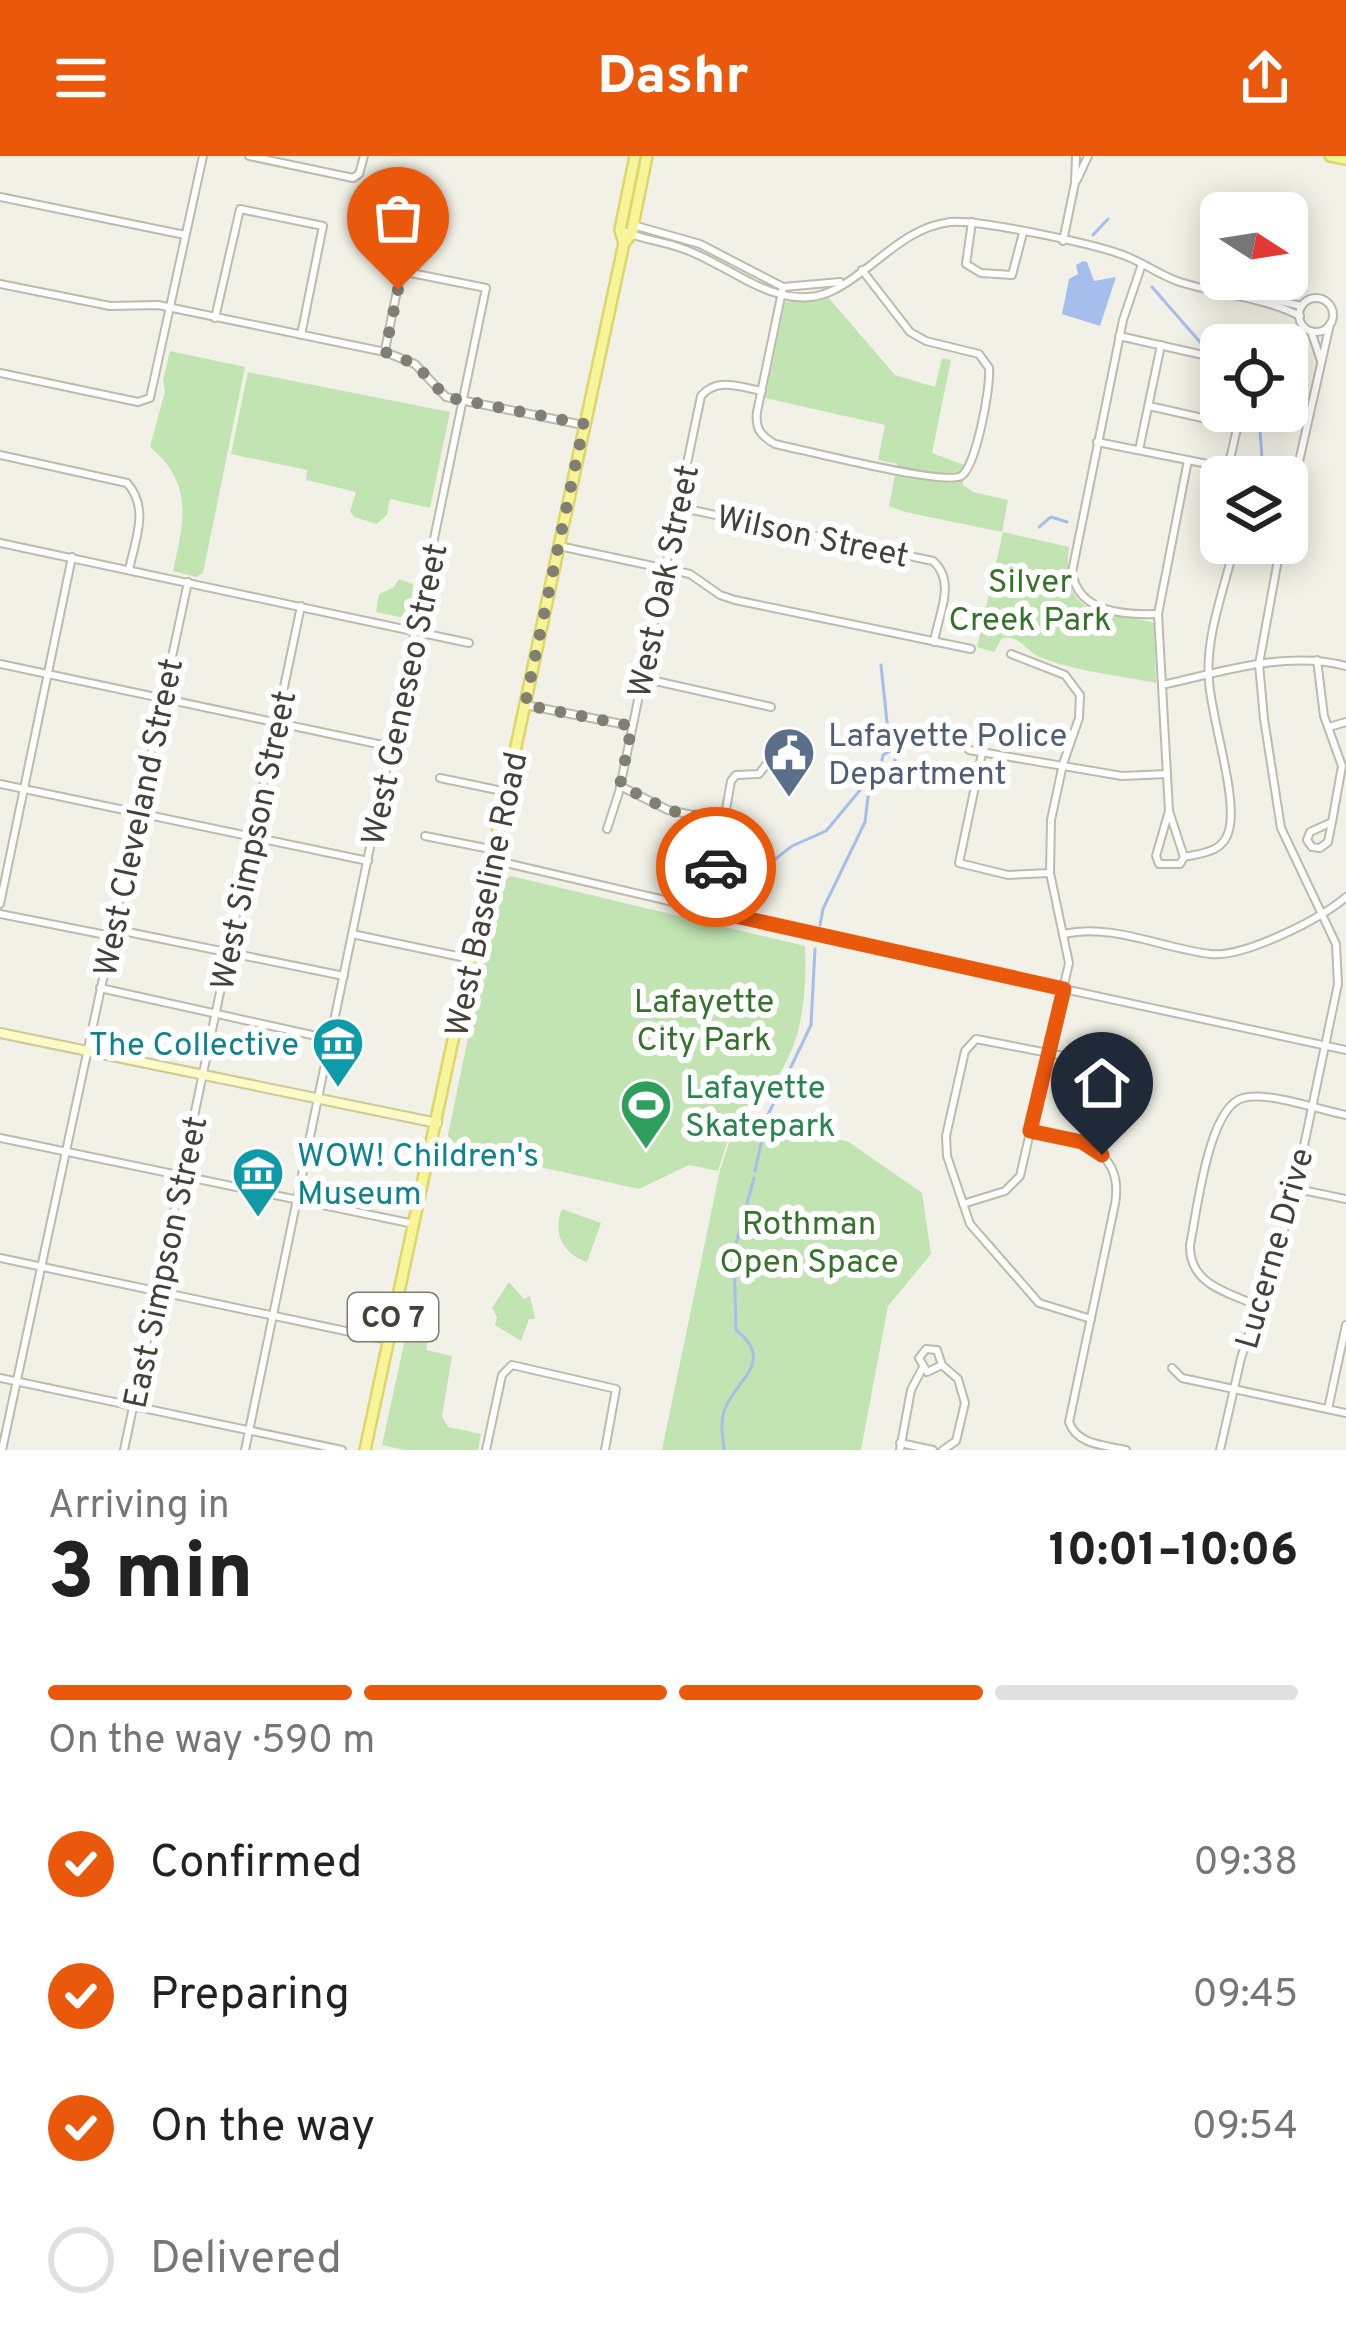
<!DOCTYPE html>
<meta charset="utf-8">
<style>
:root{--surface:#fff;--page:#f2f2f2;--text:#222;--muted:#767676;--line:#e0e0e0;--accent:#ea580c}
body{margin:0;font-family:Overpass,sans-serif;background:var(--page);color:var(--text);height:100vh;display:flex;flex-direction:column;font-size:45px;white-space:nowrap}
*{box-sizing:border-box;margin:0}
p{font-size:39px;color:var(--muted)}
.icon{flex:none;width:66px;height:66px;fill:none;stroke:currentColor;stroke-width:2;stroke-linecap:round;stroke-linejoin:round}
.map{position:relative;height:1294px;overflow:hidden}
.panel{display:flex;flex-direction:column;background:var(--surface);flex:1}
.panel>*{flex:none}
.needle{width:78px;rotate:102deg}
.fabs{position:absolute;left:1200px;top:36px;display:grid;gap:24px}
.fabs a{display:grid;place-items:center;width:108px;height:108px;border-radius:18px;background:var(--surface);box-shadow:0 6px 30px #0003;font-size:60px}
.pin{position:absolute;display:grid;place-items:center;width:102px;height:102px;color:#fff;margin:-123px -51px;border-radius:50% 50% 50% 0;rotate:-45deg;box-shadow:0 0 12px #0007}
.pin .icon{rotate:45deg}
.courier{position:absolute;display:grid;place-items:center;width:120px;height:120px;margin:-60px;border:9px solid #ea580c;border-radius:50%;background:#fff;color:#222;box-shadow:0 3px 15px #0007}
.summary em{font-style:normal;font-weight:800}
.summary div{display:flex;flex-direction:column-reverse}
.summary{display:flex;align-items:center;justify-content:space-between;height:204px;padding:0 48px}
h1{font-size:78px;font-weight:800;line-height:90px}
.bar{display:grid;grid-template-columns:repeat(4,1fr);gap:18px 12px;align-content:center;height:144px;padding:0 48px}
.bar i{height:15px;border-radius:9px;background:var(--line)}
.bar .on{background:var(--accent)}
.bar p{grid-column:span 4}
ol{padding:0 48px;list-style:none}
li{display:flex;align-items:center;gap:36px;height:132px}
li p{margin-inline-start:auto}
li .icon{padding:12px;border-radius:50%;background:var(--accent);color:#fff;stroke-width:4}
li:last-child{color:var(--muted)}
li i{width:66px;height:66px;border:6px solid var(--line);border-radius:50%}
header{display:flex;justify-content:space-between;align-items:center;height:156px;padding:0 48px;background:var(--accent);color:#fff;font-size:54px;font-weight:800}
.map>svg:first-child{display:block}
.green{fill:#c1e4b2}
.water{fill:#a6beeb}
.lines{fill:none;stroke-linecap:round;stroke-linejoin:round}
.stream{stroke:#a6beeb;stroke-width:3}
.street-casing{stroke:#bdbbaa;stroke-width:10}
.secondary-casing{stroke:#cccb96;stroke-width:12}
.primary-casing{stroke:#dcd66b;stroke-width:14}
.street{stroke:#fff;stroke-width:6}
.secondary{stroke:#fbfbc8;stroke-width:8}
.primary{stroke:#f7f49a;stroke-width:9}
.done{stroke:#817f74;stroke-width:12;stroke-dasharray:0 21.6}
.route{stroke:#ea580c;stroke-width:15}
.labels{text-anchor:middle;stroke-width:12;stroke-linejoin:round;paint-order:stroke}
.shield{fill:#fff;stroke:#7c7b72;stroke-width:3}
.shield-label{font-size:30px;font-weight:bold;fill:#444236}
.street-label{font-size:33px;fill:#444236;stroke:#fff}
.park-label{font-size:33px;fill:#36722d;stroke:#fff}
.service-label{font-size:33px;fill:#4e5e75;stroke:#fff;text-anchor:start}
.culture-label{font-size:33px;fill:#0d838f;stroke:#fff;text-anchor:end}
.leisure-label{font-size:33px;fill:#27864d;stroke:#fff;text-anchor:start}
</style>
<header><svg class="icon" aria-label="menu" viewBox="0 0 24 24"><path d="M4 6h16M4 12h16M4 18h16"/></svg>Dashr<svg class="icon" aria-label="share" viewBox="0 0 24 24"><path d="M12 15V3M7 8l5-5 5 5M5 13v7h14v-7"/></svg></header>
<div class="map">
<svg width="1346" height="1294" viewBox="0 0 1346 1294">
<rect width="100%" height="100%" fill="#f2f1e7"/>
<!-- green -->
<g class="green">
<polygon points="827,140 895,219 935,231 942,202 951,204 932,297 964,309 963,329 973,336 1008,344 1002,376 905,356 889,350 897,308 878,304 885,269 765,242 785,146"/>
<path d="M170,195l75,16 -42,206 -7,4 -23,-6c11,-51 21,-87 -23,-124l15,-56 -2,-11z"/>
<polygon points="248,216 450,256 430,352 390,343 387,359 376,368 354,361 350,355 356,336 306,324 307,314 231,298"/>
<path d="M1003,376l66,15c-8,75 33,61 85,76l2,60c-37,-8 -78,-11 -114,-25 -17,-6 -19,-22 -40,-20l-8,14 -17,-5z"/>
<polygon points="399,423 413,428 410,463 376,456 379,438 394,431"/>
<path d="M511,720l294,70c2,71 -6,114 -56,167l-12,-3 -19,61 -29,-6 -50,24 -112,-25 -80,-24 53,-258z"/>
<polygon points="739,957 849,986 922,1037 931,1098 888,1150 861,1294 662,1294 720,1014"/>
<path d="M562,1053l39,14 -14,39c-24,-8 -35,-29 -25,-53z"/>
<polygon points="509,1126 524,1143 530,1140 535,1163 529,1163 521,1185 495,1169 497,1161 492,1152"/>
<polygon points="408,1170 439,1176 437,1185 428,1184 426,1194 452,1200 442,1260 448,1271 481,1278 478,1294 404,1294 382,1289"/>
</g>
<!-- water -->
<polygon class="water" points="1083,105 1087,106 1094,125 1116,121 1100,170 1062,158 1069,123 1078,118 1076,109"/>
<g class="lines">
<!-- stream -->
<g class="stream">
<polyline points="1093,79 1108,63"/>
<polyline points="1152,131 1207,194"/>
<polyline points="1211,203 1221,211"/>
<polyline points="1248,255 1250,258"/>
<polyline points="1255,269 1260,276 1263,315"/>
<polyline points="1039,371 1051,361 1067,366"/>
<polyline points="737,733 792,690 826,675 881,609 883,599 890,595 881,509"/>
<polyline points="820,769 823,753 865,666 868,641 895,605 894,575"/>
<polyline points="755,1015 767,961 811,869 815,793"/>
<path d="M724,1294c-1,-13 -4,-26 0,-39 10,-30 53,-49 12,-81l-2,-79 20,-73"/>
</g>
<!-- street casing -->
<g class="street-casing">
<g id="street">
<polyline points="249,0 353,22 359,18 364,0"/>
<polyline points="1077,24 1088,0"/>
<polyline points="0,41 185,79"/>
<polyline points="972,66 966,108 981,117 1012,119 1023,77"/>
<polyline points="633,69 700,88 783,131 840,126"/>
<path d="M620,74c20,9 41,11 61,18 48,15 99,69 153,42 40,-20 68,-62 116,-68 28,-3 151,23 178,35 17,7 32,18 49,24 41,14 84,15 123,35"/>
<polyline points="1063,85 1075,27 1076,0"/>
<path d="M1142,108l-19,56 -51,252c6,41 52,43 85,42"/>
<polyline points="0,128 110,150 158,149 385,196 415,208 446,241 583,269"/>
<path d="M783,131l-26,125c-2,17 4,24 18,32 29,6 169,42 186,32 15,-8 30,-90 28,-108l-10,-14 -53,-13 -16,-9 -48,-62"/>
<circle cx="1316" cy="159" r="17"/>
<polyline points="1269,143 1302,150"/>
<polyline points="215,162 240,53 323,70 301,179"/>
<polyline points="1311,175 1321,205"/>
<polyline points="1119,180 1221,203"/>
<polyline points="1255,189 1261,180 1272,189"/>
<polyline points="385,194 401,115"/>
<polyline points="0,217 138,246 150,242 203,0"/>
<polyline points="1149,250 1238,270"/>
<polyline points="1239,262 1273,269"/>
<polyline points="1097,286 1273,321"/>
<polyline points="1139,294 1161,189"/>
<path d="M0,299l127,28c23,25 8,57 2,87"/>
<polyline points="1228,312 1241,255"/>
<path d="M678,351l255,54c24,21 5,54 1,81"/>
<polyline points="1287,359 1330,168"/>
<polyline points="0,387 469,487"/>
<polyline points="559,390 690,418 720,439 735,444 971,493"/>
<polyline points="1317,504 1324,560 1342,610 1332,666 1310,676 1307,684 1312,691 1320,692 1328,686 1332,666"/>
<polyline points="0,508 392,591"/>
<polyline points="642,522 771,551"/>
<path d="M1162,529c60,-13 123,-35 184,-19"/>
<polyline points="525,549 632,570"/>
<polyline points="1329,571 1346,566"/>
<polyline points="969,594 1122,620 1167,618"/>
<polyline points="982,597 959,707 1008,719 1050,717"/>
<polyline points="440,622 507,636"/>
<polyline points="0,628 368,705"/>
<polyline points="620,630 668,654 723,665"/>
<polyline points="1169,655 1156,700 1159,708 1180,708 1184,701 1169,655 1158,458 1188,304"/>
<path d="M607,673l12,-37 82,-396c16,-19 39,-9 61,-5"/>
<polyline points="425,680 495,694"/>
<path d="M1184,701c19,-4 40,-5 45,-27 9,-33 -18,-112 -20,-149 -4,-46 16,-93 26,-138"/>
<polyline points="493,704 828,782 1346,894"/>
<polyline points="0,748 72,401"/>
<polyline points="708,755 731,625 736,619 759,618 774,598"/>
<polyline points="0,758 111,780"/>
<polyline points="113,773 344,820"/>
<polyline points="352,778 471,803"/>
<path d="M1063,778c50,-11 98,14 147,20 34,4 110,-35 136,-57"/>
<polyline points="100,832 330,883"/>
<path d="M1031,975c43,10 94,14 84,73l-46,218c8,23 35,23 57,28"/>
<polyline points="0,982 414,1068"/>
<polyline points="1297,1033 1346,1043"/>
<polyline points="963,1048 1005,1035 1020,1020 1069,807 1050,717 1051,664 1063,608 1079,562 1080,539 1065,519 1011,498"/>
<polyline points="0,1102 388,1184"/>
<path d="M1258,1150c-30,-14 -69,-21 -68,-61 7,-33 18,-138 53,-147 24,-7 77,12 103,17"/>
<polyline points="1091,1163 1039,1147 970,1068 947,1000 946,980 965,895 976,883 1120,911 1136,923"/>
<polyline points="942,1209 927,1216 919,1202 926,1193 937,1194 942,1209 958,1223 965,1247 956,1285 943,1294"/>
<polyline points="1172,1212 1182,1222 1346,1257"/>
<polyline points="0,1222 342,1294"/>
<polyline points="1328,1253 1346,1169"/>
<polyline points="900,1287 933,1294"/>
<polyline points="2,1294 188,426"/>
<polyline points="124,1294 301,450"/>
<polyline points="245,1294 486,132 401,115 406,85"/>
<polyline points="486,1294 502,1219 512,1209 616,1233 605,1294"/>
<polyline points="900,1294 911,1234 922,1213"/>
<polyline points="1220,1294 1241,1202 1290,1056 1338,828 1336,788 1281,672 1264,563 1259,508 1281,387"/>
</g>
</g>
<!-- secondary casing -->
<g class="secondary-casing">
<polyline id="secondary" points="0,877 437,967"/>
</g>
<!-- primary casing -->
<g class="primary-casing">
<g id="primary">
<polyline points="1330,0 1346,3"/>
<polyline points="624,87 620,74 635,0"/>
<polyline points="365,1294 624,87 631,79 647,0"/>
</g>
</g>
<!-- street -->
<use href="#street" class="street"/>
<!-- secondary -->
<use href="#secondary" class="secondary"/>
<!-- primary -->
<use href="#primary" class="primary"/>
</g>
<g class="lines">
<!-- done -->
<polyline class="done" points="398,134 385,196 415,208 446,241 584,268 525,549 632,570 620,629 668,654 723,665 716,711"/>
<!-- route -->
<polyline class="route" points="716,711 708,754 1064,833 1030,975 1082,986 1102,999"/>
</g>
<!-- icons -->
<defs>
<g id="civic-pin" transform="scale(2.7)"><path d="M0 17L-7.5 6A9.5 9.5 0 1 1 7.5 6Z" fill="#5c6f8a" stroke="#fff"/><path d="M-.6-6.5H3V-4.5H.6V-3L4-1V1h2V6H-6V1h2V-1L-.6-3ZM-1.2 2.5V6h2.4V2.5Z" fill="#fff"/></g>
<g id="museum-pin" transform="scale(2.7)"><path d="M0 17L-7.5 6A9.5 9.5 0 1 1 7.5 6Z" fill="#0f9aa8" stroke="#fff"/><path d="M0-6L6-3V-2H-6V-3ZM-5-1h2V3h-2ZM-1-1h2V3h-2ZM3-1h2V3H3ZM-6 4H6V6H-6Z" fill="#fff"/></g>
<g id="stadium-pin" transform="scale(2.7)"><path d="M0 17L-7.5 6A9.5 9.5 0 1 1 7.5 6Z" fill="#2e9e5b" stroke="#fff"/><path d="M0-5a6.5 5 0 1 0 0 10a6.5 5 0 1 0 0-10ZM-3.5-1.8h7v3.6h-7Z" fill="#fff"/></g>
</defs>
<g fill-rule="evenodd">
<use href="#civic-pin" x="789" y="597"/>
<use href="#museum-pin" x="338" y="887"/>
<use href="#stadium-pin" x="646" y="949"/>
<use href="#museum-pin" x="258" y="1017"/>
</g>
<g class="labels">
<!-- shield labels -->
<rect class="shield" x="348" y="1137" width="90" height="48" rx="9"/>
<g class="shield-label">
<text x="393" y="1171">CO 7</text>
</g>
<!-- street labels -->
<g class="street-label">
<text transform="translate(813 379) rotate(12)" y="12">Wilson Street</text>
<text transform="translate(662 425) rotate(-78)" y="12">West Oak Street</text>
<text transform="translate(403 538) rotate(-78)" y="12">West Geneseo Street</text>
<text transform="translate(137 661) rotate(-78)" y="12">West Cleveland Street</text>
<text transform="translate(252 684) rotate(-78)" y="12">West Simpson Street</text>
<text transform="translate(485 738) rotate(-78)" y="12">West Baseline Road</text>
<text transform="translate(1273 1092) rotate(-74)" y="12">Lucerne Drive</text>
<text transform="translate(164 1106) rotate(-78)" y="12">East Simpson Street</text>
</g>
<!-- park labels -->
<g class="park-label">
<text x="1030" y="436">Silver<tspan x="1030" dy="38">Creek Park</tspan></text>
<text x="704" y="856">Lafayette<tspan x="704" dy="38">City Park</tspan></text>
<text x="809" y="1078">Rothman<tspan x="809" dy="38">Open Space</tspan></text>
</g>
<!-- service labels -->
<g class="service-label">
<text x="828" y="590">Lafayette Police<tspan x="828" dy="38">Department</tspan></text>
</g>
<!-- culture labels -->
<g class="culture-label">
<text x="299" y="899">The Collective</text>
<text x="297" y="1010" text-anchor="start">WOW! Children's<tspan x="297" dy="38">Museum</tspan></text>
</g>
<!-- leisure labels -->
<g class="leisure-label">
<text x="685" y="942">Lafayette<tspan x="685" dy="38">Skatepark</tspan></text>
</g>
</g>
</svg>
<div class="fabs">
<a><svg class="needle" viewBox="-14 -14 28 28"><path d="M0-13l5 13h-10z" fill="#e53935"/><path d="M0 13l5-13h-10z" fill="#767676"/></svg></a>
<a><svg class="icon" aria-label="locate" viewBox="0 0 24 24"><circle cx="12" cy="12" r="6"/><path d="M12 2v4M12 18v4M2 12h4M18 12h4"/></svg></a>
<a><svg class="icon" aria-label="layers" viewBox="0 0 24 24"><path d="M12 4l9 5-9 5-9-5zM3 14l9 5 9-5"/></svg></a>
</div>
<div class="pin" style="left:398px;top:134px;background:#ea580c"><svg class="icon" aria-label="bag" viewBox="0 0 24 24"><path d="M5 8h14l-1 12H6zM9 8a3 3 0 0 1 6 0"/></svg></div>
<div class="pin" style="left:1102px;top:999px;background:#1f2937"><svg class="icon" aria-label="home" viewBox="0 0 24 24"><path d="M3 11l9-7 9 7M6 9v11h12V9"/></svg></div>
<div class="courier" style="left:716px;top:711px"><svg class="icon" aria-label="car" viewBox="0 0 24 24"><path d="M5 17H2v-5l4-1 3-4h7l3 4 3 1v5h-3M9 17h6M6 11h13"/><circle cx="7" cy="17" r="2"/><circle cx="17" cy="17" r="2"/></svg></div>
</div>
<section class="panel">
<div class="summary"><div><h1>3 min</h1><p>Arriving in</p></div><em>10:01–10:06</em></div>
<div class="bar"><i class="on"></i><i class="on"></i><i class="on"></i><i></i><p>On the way · 590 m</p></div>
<ol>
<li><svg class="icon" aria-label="check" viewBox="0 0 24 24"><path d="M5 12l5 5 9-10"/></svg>Confirmed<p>09:38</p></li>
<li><svg class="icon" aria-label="check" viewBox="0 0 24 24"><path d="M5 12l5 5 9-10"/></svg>Preparing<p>09:45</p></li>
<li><svg class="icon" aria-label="check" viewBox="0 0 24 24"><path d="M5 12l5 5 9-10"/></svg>On the way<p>09:54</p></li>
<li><i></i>Delivered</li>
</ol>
</section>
